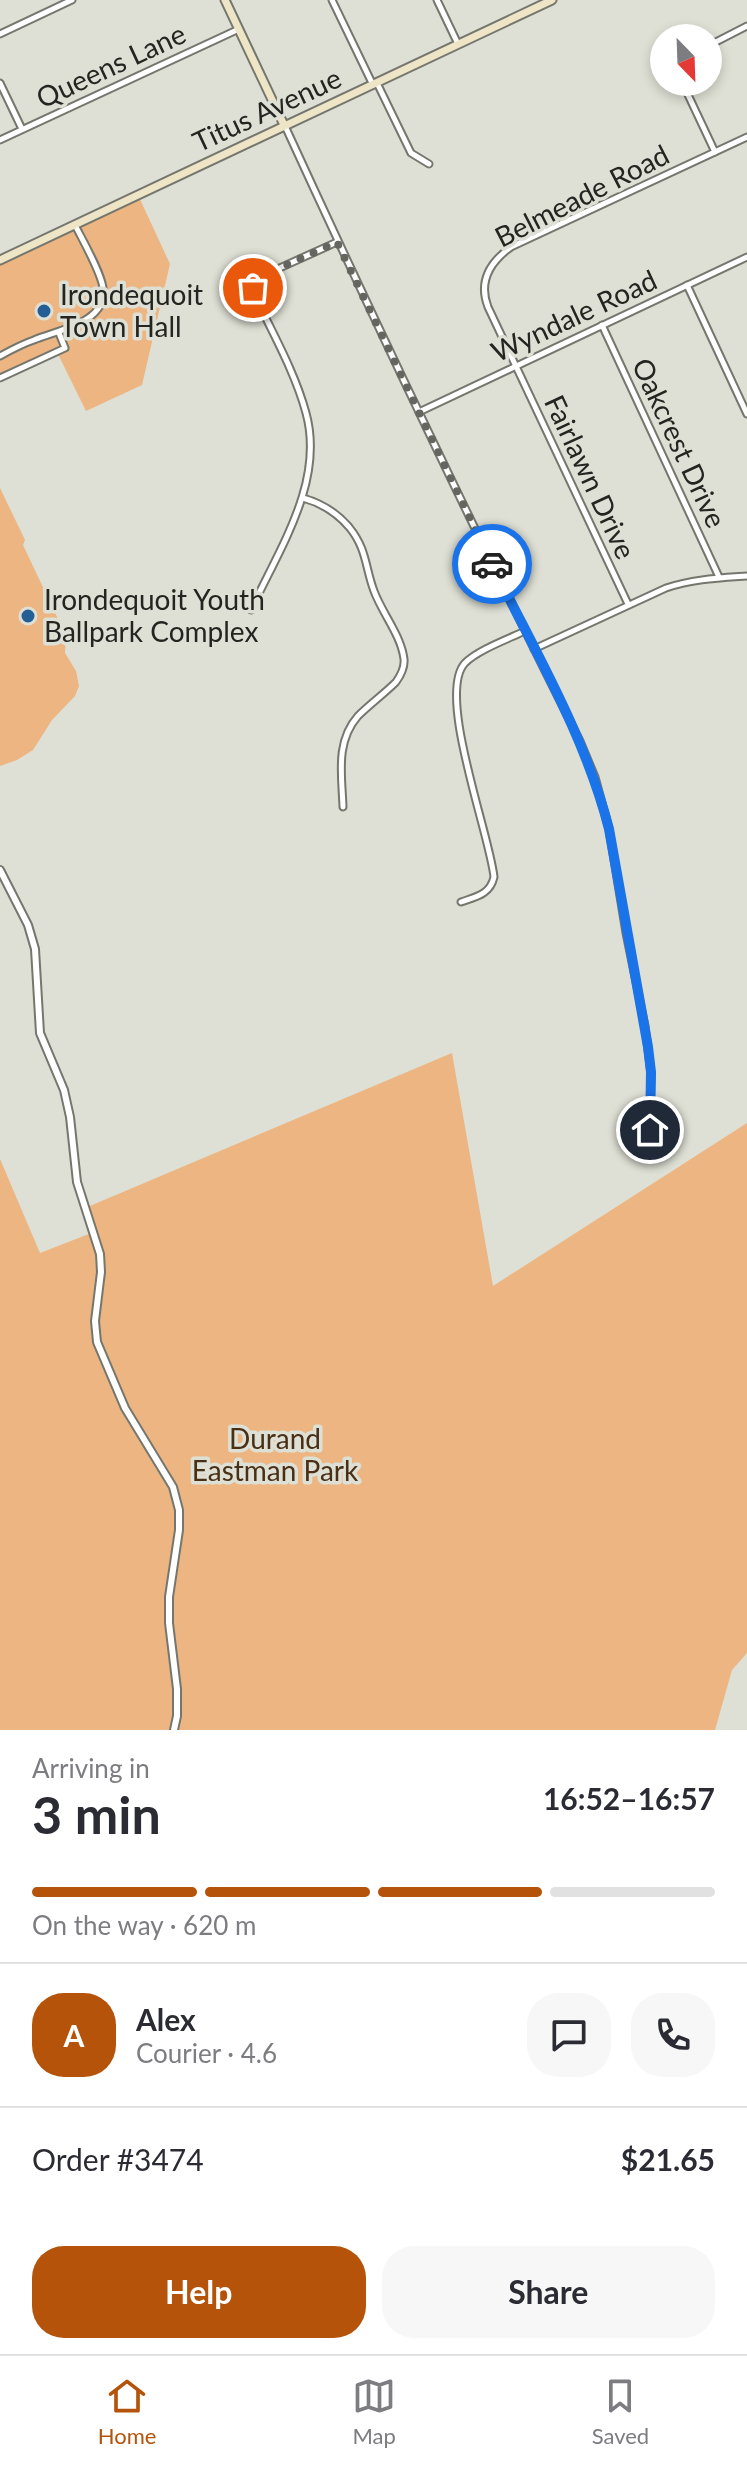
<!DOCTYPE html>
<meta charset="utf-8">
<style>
:root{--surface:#fff;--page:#f7f7f7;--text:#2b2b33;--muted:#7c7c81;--line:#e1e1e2;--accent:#b45309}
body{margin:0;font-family:Lato,sans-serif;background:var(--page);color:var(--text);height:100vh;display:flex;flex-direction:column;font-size:30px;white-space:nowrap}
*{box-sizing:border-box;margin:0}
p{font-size:26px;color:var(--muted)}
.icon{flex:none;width:44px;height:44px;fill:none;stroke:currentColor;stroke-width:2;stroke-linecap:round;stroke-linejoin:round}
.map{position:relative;height:1730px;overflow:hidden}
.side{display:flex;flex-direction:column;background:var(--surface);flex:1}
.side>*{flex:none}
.needle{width:52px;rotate:157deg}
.tools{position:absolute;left:650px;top:24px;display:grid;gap:16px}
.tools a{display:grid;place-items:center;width:72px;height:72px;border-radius:50%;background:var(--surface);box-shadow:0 4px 12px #0003;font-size:40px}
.pin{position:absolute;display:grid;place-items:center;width:68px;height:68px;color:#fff;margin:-34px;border:4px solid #fff;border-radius:50%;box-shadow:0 2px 8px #0007}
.courier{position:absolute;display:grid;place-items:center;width:80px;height:80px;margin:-40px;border:6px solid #1a73e8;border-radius:50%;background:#fff;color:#222;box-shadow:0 2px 10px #0007}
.head em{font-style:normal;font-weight:700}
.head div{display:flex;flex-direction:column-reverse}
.head{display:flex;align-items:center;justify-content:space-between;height:136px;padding:0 32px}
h1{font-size:52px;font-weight:700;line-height:60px}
.bar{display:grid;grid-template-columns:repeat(4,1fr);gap:12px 8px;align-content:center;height:96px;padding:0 32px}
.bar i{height:10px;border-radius:6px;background:var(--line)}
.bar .active{background:var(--accent)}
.bar p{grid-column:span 4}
.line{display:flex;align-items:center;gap:20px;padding:0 32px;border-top:2px solid var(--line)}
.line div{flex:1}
.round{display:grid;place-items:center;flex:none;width:84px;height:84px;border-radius:32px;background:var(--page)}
.cta{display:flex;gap:16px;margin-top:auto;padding:16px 32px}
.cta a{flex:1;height:92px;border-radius:32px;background:var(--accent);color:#fff;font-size:32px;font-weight:700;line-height:92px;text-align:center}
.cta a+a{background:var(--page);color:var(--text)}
.tab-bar{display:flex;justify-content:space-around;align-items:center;height:112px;border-top:2px solid var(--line);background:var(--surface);font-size:22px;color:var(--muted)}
.tab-bar a{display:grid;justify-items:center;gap:4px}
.tab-bar .active{color:var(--accent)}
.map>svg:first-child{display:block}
.green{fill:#ecb581}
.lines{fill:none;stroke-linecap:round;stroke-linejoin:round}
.minor-casing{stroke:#75776e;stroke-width:9}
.tertiary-casing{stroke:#75776e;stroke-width:10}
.secondary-casing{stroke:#75776e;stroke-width:11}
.minor{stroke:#fff;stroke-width:5}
.tertiary{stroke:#fff;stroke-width:6}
.secondary{stroke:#eee5c7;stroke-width:7}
.done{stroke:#656660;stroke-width:8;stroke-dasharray:0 14.4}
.route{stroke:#1a73e8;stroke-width:10}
.poi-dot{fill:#245e96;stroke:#dee0d5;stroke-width:3}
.labels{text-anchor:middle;stroke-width:7;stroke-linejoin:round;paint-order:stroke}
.street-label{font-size:28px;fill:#242521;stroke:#dee0d5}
.poi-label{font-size:28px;fill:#242521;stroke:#dee0d5;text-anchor:start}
.park-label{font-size:28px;fill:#482f15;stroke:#dee0d5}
</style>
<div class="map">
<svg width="747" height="1730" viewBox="0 0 747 1730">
<rect width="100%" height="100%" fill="#dee0d5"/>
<!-- green -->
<g class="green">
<polygon points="138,195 170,264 142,385 86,411 57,352 0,379 0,260"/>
<polygon points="0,488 25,540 23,545 66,636 65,653 76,671 79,686 75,696 52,720 33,750 17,760 0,766"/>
<polygon points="452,1053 493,1286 747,1123 747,1653 732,1670 715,1730 0,1730 0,1159 40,1253 94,1232 85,1208"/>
</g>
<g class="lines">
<!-- minor casing -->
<g class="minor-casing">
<g id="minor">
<polyline points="332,0 373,85"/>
<polyline points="437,0 458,44"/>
<polyline points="0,34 72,0"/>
<polyline points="708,46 747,26"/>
<polyline points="682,82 715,152"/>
<polyline points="0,83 22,129"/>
<polyline points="377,83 411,153 429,164"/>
<path d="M285,126c95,207 193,412 295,615l15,36 14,52 17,104 19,93 6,48 -2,77"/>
<polyline points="0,140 239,29"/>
<polyline points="687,285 747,414"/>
<polyline points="602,325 719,577"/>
<path d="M0,356c11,-6 22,-12 34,-16 23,-10 74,-17 69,-52 -2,-16 -20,-47 -28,-63"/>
<polyline points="0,378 65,348 59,333"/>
<polyline points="419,412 747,257"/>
<path d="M303,498c18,5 34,15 46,29 18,22 16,40 25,64 8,22 27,44 30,68 1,9 -3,16 -8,23 -12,12 -26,22 -38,34 -23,26 -16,60 -15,91"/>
<path d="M628,604l-140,-297c-10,-26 2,-45 23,-60l236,-110"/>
<path d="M251,610c28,-61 74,-128 55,-197 -11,-41 -34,-81 -52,-119 -2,-8 1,-13 8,-18l75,-34"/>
<path d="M534,649l132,-61c27,-9 53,-10 81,-12"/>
<path d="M461,902c14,-5 29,-7 33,-25 -4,-42 -58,-183 -29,-214 13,-13 43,-24 60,-32"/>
</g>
</g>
<!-- tertiary casing -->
<g class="tertiary-casing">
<polyline id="tertiary" points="0,870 28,925 35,949 40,1033 64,1090 70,1117 77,1182 100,1254 101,1272 95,1321 97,1342 125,1408 173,1487 179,1510 179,1530 169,1597 169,1623 177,1689 177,1716 174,1730"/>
</g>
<!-- secondary casing -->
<g class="secondary-casing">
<g id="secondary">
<polyline points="225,0 284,125"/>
<polyline points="0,260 552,0"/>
</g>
</g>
<!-- minor -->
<use href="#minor" class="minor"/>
<!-- tertiary -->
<use href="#tertiary" class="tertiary"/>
<!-- secondary -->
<use href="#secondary" class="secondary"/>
</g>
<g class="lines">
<!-- done -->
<polyline class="done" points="253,288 256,281 262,276 337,242 492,564"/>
<!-- route -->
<path class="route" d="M492,564c42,86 93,171 117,265l39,218 3,25 -1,58"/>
</g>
<!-- markers -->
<g class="poi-dot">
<circle cx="44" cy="311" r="8"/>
<circle cx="28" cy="616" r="8"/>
</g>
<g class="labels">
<!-- street labels -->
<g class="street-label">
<text transform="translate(111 66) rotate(-25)" y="10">Queens Lane</text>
<text transform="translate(267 110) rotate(-25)" y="10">Titus Avenue</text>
<text transform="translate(582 196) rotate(-27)" y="10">Belmeade Road</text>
<text transform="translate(574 316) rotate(-25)" y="10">Wyndale Road</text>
<text transform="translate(679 443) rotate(65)" y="10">Oakcrest Drive</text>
<text transform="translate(590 477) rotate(65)" y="10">Fairlawn Drive</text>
</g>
<!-- poi labels -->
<g class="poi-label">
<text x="60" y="305">Irondequoit<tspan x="60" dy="32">Town Hall</tspan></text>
<text x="44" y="610">Irondequoit Youth<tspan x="44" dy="32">Ballpark Complex</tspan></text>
</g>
<!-- park labels -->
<g class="park-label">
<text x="275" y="1449">Durand<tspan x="275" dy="32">Eastman Park</tspan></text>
</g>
</g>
</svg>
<div class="tools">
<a><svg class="needle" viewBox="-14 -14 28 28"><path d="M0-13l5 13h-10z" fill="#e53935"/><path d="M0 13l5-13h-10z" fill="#7c7c81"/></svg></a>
</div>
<div class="pin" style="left:253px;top:288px;background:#ea580c"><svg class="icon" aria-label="bag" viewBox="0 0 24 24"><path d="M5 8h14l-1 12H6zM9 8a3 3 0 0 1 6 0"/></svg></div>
<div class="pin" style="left:650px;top:1130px;background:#1f2937"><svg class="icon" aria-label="home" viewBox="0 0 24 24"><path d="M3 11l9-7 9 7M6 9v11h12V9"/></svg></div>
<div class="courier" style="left:492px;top:564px"><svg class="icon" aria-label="car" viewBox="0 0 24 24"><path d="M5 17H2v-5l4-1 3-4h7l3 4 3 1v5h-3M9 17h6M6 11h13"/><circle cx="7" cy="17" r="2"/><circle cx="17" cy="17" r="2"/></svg></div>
</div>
<section class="side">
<div class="head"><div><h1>3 min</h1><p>Arriving in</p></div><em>16:52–16:57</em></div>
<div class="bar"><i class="active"></i><i class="active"></i><i class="active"></i><i></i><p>On the way · 620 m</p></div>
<div class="line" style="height:144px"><b class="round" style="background:var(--accent);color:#fff">A</b><div><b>Alex</b><p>Courier · 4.6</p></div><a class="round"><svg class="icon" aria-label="chat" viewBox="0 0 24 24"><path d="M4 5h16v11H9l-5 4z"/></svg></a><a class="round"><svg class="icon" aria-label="phone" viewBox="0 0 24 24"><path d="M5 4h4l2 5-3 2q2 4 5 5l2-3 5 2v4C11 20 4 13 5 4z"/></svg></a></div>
<div class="line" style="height:104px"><div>Order #3474</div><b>$21.65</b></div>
<div class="cta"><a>Help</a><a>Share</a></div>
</section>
<nav class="tab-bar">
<a class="active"><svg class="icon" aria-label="home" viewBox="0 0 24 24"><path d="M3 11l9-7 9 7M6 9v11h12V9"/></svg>Home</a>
<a><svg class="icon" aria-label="map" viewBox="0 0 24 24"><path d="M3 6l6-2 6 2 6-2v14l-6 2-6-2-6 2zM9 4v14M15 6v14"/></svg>Map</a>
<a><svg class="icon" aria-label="saved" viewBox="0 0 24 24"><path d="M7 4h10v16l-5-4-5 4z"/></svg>Saved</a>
</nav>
